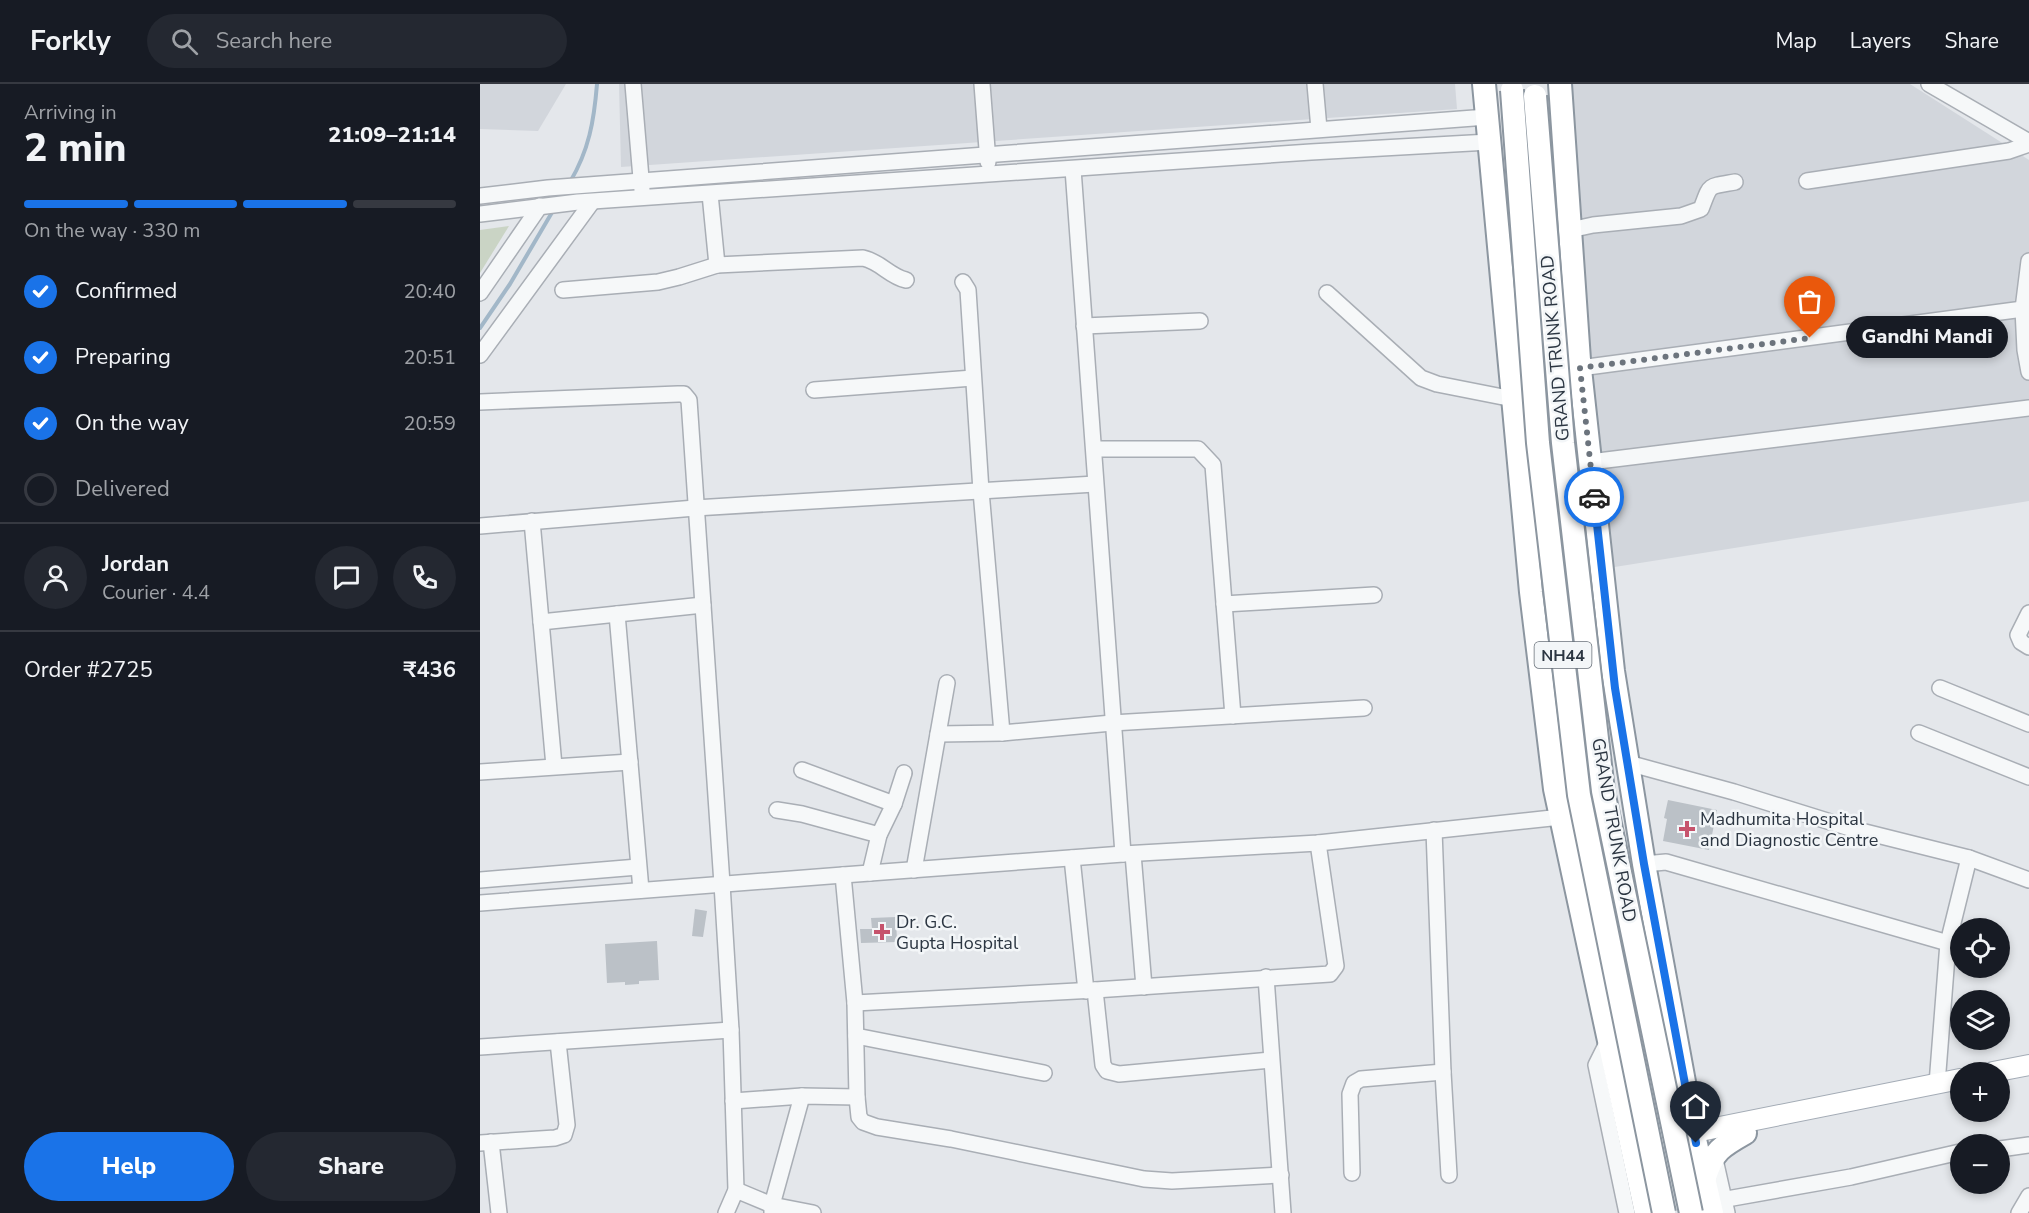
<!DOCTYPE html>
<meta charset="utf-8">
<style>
:root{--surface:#171b24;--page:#242831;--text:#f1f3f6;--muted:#9ea1a6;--line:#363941;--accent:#1a73e8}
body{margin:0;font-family:"Nunito Sans",sans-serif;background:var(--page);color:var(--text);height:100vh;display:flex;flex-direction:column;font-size:22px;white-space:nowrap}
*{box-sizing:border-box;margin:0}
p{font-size:20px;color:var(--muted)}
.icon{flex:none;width:33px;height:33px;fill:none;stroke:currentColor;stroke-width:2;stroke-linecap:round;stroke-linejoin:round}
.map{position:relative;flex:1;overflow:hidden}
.drawer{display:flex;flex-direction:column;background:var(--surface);width:480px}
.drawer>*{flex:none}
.buttons{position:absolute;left:1470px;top:834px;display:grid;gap:12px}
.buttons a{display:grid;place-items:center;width:60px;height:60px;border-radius:50%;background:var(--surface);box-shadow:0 3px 9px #0003;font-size:30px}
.pin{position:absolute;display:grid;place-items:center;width:51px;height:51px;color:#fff;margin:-62px -26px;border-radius:50% 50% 50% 0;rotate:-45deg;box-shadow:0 0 6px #0007}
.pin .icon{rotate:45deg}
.courier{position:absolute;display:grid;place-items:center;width:60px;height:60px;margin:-30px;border:4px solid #1a73e8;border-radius:50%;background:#fff;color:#222;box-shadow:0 2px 8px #0007}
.bubble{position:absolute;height:42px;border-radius:21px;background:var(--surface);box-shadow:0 3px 9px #0003;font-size:20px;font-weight:800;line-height:42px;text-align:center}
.summary em{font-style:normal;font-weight:800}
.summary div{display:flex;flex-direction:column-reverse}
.summary{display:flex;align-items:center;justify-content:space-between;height:102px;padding:0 24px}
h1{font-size:39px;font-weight:800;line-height:45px}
.bar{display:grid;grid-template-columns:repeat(4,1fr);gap:9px 6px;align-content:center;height:72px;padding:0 24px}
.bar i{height:8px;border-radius:4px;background:var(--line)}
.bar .on{background:var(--accent)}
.bar p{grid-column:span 4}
.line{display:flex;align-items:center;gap:15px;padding:0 24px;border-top:2px solid var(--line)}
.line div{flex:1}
.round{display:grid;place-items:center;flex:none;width:63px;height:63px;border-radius:32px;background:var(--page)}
ol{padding:0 24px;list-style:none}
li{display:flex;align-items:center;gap:18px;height:66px}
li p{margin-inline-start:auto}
li .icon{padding:6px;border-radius:50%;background:var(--accent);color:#fff;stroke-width:4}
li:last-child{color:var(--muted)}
li i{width:33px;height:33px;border:3px solid var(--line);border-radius:50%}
.primary-button{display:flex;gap:12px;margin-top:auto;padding:12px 24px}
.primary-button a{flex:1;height:69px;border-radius:36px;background:var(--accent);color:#fff;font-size:24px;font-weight:800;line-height:69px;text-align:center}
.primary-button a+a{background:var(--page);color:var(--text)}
header{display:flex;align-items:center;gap:36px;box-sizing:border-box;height:84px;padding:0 30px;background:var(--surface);border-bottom:2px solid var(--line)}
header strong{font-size:28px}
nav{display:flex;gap:33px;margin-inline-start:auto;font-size:21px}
.search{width:420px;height:54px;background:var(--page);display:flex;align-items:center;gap:15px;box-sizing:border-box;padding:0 21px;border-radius:33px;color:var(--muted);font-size:22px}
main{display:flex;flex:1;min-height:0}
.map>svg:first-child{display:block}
.built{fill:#d2d6dc}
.green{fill:#cad4c5}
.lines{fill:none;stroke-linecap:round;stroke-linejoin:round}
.stream{stroke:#a2b7c8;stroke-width:4}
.building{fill:#bbc1c7}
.minor-casing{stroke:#a9aeb5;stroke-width:18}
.major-casing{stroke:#a4acb6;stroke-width:22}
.highway-casing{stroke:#8c96a0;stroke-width:26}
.minor{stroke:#f6f8f9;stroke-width:15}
.major{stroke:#fff;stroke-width:20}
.highway{stroke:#fff;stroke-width:22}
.highway-bridge-casing{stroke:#8c96a0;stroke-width:26;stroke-linecap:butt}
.highway-bridge{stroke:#fff;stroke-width:22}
.done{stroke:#6c747d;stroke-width:6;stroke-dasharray:0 10.8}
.route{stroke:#1a73e8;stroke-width:8}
.poi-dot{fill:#c6536c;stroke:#f3f6f8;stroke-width:2}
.labels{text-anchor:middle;stroke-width:5;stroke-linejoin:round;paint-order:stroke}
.shield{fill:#f3f6f8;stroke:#687079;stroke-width:1.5}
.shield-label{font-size:16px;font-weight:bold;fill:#2c3642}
.street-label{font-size:18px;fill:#2c3642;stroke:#f3f6f8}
.poi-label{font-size:18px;fill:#2c3642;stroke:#f3f6f8;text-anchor:start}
</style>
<header>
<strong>Forkly</strong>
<div class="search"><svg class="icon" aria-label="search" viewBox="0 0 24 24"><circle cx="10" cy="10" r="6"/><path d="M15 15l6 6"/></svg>Search here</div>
<nav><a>Map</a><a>Layers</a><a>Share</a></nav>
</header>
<main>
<section class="drawer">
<div class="summary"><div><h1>2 min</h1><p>Arriving in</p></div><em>21:09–21:14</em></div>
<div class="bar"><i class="on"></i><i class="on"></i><i class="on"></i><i></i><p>On the way · 330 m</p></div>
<ol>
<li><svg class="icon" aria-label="check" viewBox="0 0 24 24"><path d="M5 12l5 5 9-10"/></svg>Confirmed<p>20:40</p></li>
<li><svg class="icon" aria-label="check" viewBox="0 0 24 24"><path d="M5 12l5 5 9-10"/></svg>Preparing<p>20:51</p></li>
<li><svg class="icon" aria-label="check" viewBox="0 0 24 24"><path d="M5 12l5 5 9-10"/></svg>On the way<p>20:59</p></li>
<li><i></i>Delivered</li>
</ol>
<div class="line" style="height:108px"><a class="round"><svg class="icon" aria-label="person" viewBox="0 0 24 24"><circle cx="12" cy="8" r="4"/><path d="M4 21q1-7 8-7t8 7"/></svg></a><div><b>Jordan</b><p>Courier · 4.4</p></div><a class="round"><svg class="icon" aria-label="chat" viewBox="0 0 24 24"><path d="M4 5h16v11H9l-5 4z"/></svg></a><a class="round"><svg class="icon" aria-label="phone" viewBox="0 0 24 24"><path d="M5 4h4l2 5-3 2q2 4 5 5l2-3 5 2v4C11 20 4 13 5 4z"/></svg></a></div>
<div class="line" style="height:78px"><div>Order #2725</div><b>₹436</b></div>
<div class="primary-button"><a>Help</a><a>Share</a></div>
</section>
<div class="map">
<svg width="1549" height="1129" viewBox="0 0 1549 1129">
<rect width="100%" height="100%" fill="#e4e7eb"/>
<!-- built -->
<g class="built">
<polygon points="0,0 86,0 58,47 0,45"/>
<polygon points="139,0 975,0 977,25 141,83"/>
<polygon points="1082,0 1430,0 1549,76 1549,417 1122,485"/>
</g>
<!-- green -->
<polygon class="green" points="29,142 0,189 0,146"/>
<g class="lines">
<!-- stream -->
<g class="stream">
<path d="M90,98c19,-32 24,-61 27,-98"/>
<polyline points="0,244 30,200 74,125"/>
</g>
</g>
<!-- building -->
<g class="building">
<polygon points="1188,716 1237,726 1229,766 1183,757 1187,735 1184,734"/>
<polygon points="215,825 227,827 223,853 212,852"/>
<polygon points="416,833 417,858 381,859 380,845 392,845 391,834"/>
<polygon points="177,857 179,896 159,897 159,900 145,901 145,898 127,899 125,860"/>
</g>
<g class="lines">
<!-- minor casing -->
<g class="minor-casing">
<g id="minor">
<polyline points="153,0 162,106"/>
<polyline points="502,0 508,78"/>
<polyline points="835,0 839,45"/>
<polyline points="1449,0 1549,58"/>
<polyline points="593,85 643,770"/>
<polyline points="1327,97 1529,67 1549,60"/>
<path d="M230,110l7,71 146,-7c18,4 26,18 43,22"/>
<polyline points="0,112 68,104 1007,33"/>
<polyline points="0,130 98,118 831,68 1009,58"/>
<path d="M1090,146l23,-5 88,-9 20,-7c10,-25 5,-22 34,-27"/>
<polyline points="1549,177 1543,225 1545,266 1549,288"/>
<polyline points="483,198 488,206 501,407 522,649"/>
<polyline points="83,206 178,198 199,193 237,181"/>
<polyline points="0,209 60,122"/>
<polyline points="847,209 941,294 957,300 1033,315"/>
<polyline points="604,242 720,237"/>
<polyline points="0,271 112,118"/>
<polyline points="1100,284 1543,225"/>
<polyline points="334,306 493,294"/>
<polyline points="0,318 198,310 204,310 209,316 242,800 251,946 256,1106 246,1129"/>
<polyline points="614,365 718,365 733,381 753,632"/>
<polyline points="1110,378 1549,324"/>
<polyline points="52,437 74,682"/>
<polyline points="0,442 215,424 615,400"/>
<polyline points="744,520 894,511"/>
<polyline points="1549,529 1538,551 1541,558 1549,563"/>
<polyline points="137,530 161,806"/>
<polyline points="61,538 223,521"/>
<polyline points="1460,604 1549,640"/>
<polyline points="1439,649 1549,693"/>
<polyline points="458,650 522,649 632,639 884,624"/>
<polyline points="1148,679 1254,708 1373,745 1489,774 1549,796"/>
<polyline points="322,686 414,720"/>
<polyline points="0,688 150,678"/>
<polyline points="297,726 322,730 399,751"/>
<polyline points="954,746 963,988 969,1091"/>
<polyline points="653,770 664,903"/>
<polyline points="592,774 606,907"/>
<polyline points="1164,780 1186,778 1468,859"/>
<polyline points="434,786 467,599"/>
<polyline points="390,789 399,751 414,720 424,689"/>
<polyline points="363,791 375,919 377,1013 379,1033 383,1038 397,1043 471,1055 664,1095 692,1097 801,1091"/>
<polyline points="0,796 158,783"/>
<polyline points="0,819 363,791 643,770 838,759 1081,733"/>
<polyline points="786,893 803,1129"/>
<polyline points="615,906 623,981 627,987 639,990 791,976"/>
<polyline points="375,919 615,906 850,890 856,882 838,759"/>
<polyline points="376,952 564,989"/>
<polyline points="1129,955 1116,981 1147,1129"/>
<polyline points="0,963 251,946"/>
<polyline points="1457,1000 1468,859 1489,774"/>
<polyline points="253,1017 322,1012 377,1013"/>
<polyline points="11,1058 19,1129"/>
<polyline points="0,1059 75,1054 84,1051 87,1041 78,958"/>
<polyline points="1520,1065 1549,1061"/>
<polyline points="1234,1071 1247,1129"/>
<polyline points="872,1089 870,1010 874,999 881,995 963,988"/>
<polyline points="256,1106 292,1121 333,1129"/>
<polyline points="1230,1118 1371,1093 1480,1068"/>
<polyline points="292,1129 292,1121 322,1012"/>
<polyline points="1539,1129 1549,1112"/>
</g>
</g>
<!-- major casing -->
<g class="major-casing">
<g id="major">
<polyline points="1513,988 1549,981"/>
<polyline points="1155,1060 1480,995"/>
</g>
</g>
<!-- highway casing -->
<g class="highway-casing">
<g id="highway">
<polyline points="1004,0 1051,508 1075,705 1166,1129"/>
<polyline points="1080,0 1099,276 1133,587 1164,780 1213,1047 1232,1129"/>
<path d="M1225,1093c8,-26 17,-31 40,-44"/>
</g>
</g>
<!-- minor -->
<use href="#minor" class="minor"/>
<!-- major -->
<use href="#major" class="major"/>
<!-- highway -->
<use href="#highway" class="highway"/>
<!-- highway-bridge casing -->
<g class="highway-bridge-casing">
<g id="highway-bridge">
<polyline points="1032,6 1058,359 1099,711 1184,1129"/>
<polyline points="1055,12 1083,359 1123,707 1211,1129"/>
</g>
</g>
<!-- highway-bridge -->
<use href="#highway-bridge" class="highway-bridge"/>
</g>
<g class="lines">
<!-- done -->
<polyline class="done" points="1114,413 1100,284 1330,254"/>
<!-- route -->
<polyline class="route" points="1114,413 1135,604 1164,780 1216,1059"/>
</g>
<!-- markers -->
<g class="poi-dot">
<path d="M1204 736h6v6h6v6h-6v6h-6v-6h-6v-6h6z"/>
<path d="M399 839h6v6h6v6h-6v6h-6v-6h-6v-6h6z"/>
</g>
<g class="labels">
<!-- shield labels -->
<rect class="shield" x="1054.5" y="558" width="57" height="26" rx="4.5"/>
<g class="shield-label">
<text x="1083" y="577">NH44</text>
</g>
<!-- street labels -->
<g class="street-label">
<text transform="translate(1075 264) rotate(-95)" y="6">GRAND TRUNK ROAD</text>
<text transform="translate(1134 746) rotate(80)" y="6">GRAND TRUNK ROAD</text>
</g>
<!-- poi labels -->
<g class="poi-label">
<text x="1220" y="741">Madhumita Hospital<tspan x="1220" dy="21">and Diagnostic Centre</tspan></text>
<text x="416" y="844">Dr. G.C.<tspan x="416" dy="21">Gupta Hospital</tspan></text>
</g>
</g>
</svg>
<div class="buttons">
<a><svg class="icon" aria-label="locate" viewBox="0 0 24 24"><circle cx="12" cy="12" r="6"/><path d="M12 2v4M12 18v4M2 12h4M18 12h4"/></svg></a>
<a><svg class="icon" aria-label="layers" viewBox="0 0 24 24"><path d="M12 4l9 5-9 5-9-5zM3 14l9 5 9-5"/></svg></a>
<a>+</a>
<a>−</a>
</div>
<div class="pin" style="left:1330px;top:254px;background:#ea580c"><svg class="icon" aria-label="bag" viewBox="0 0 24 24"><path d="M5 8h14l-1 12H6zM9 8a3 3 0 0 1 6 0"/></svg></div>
<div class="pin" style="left:1216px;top:1059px;background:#1f2937"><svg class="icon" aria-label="home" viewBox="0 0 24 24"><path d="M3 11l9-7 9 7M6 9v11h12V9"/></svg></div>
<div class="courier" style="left:1114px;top:413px"><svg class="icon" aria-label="car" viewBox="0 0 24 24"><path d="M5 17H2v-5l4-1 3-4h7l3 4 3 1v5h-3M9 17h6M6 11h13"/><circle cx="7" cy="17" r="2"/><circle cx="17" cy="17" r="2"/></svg></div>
<div class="bubble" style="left:1366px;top:232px;width:162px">Gandhi Mandi</div>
</div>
</main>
